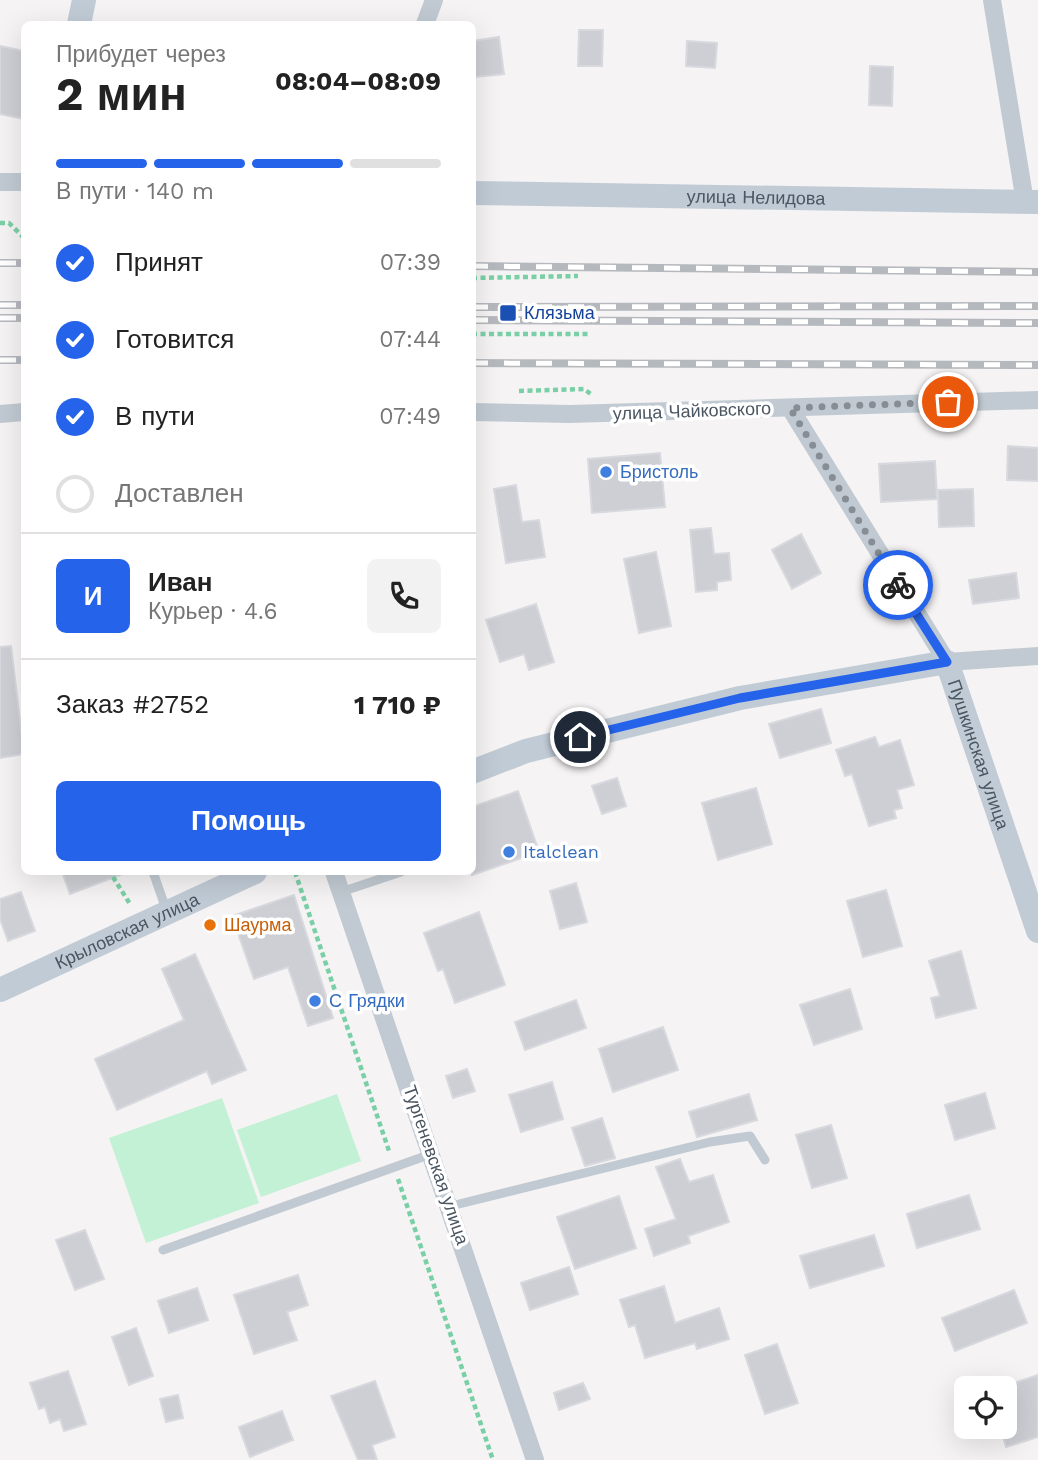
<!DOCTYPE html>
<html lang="ru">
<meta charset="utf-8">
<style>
:root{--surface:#fff;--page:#f2f2f2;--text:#222;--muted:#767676;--line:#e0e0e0;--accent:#2563eb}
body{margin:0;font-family:"Work Sans",sans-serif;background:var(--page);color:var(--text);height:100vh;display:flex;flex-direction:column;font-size:26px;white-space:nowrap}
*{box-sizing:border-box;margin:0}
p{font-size:23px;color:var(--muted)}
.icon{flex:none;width:38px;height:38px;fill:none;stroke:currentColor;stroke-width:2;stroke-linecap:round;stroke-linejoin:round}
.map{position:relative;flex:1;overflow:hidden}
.details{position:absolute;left:21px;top:21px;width:455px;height:854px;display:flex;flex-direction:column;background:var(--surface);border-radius:10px;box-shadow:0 7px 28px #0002}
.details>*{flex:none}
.tools{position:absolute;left:954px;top:1376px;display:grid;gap:14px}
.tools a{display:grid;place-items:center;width:63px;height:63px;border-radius:10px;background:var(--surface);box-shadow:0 7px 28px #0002;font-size:35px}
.pin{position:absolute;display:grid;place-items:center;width:60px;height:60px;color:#fff;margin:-30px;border:4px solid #fff;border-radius:50%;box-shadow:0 2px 7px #0007}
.courier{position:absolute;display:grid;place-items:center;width:70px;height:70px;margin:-35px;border:5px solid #2563eb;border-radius:50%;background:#fff;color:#222;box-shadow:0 2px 9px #0007}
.head em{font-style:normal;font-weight:700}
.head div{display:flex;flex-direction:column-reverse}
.head{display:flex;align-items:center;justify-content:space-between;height:119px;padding:0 35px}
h1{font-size:46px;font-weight:700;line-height:52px}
.bar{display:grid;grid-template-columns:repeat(4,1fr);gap:10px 7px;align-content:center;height:84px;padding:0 35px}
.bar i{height:9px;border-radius:5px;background:var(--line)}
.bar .on{background:var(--accent)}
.bar p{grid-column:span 4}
.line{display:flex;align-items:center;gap:18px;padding:0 35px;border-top:2px solid var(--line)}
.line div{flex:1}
.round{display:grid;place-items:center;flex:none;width:74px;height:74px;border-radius:10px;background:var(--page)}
ol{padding:0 35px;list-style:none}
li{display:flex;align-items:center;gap:21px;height:77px}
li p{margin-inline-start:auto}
li .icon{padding:7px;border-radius:50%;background:var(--accent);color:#fff;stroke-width:4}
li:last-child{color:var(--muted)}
li i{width:38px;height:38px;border:4px solid var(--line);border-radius:50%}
.primary-button{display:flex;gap:14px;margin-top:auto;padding:14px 35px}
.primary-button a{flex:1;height:80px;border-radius:10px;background:var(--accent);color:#fff;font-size:28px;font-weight:700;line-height:80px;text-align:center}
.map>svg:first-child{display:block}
.green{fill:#c3f1d5}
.building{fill:#cdcfd5;stroke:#d7d9de;stroke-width:2}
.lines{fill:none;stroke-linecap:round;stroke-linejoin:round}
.path{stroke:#7ad0a6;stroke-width:4.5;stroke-dasharray:5 3.5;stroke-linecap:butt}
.lane{stroke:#c1cad2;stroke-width:9}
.street{stroke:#c1cad2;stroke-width:18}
.secondary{stroke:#c1cbd6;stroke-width:24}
.rail-casing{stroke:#b5b8bd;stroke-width:8}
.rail{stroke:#fff;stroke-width:5;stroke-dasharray:16;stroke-linecap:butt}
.done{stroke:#868d94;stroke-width:7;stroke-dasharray:0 12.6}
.route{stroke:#2563eb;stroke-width:9}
.transit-dot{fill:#1a4fb4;stroke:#fff;stroke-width:2.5}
.shop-dot{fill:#3f7fe0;stroke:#fff;stroke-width:2.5}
.food-dot{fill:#e8710a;stroke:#fff;stroke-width:2.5}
.labels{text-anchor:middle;stroke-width:7;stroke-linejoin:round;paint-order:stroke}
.street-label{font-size:18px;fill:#4a5661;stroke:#fff}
.transit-label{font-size:18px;fill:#164399;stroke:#fff;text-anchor:start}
.shop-label{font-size:18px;fill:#366cbe;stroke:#fff;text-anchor:start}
.food-label{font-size:18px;fill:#c56008;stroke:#fff;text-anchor:start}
</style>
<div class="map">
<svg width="1038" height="1460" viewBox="0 0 1038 1460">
<rect width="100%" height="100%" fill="#f5f3f3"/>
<!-- green -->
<g class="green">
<polygon points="337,1094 361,1161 261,1197 237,1130"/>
<polygon points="222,1098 259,1203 146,1243 109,1138"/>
</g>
<!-- building -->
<g class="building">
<polygon points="579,30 603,30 602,66 578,66"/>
<polygon points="499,37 504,74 475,77 472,41"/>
<polygon points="687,41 717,43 715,68 686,66"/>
<polygon points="0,46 24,51 24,119 0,114"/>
<polygon points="870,66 893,67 892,106 869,105"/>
<polygon points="1008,446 1038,448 1038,481 1007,480"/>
<polygon points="660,453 665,507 592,513 588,459"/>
<polygon points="935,461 937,499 881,502 879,464"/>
<polygon points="516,485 522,522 539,520 545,557 506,563 494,489"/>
<polygon points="973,489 974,526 939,527 938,490"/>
<polygon points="711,528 714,554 729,553 731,580 717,582 717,590 696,592 690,530"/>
<polygon points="801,534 821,573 792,589 772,550"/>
<polygon points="656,552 671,626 639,633 624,559"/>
<polygon points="1016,573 1019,598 973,604 969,580"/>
<polygon points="536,604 554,662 529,670 524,654 500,662 486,620"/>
<polygon points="11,646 24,754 0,758 0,647"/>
<polygon points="821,709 831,743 780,758 769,724"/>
<polygon points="875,737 879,747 900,740 914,785 897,790 902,808 894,810 896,818 869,826 852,774 845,776 836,750"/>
<polygon points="617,778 626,806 602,814 592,786"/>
<polygon points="756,788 772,844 718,860 702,803"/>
<polygon points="518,791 539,852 472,875 472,807"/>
<polygon points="62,872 124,872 125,873 70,894"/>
<polygon points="576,883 587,922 560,929 550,891"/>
<polygon points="886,890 902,946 863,957 847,901"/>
<polygon points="21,892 35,931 8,941 0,919 0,899"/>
<polygon points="294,895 333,1018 308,1026 288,967 254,979 232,916"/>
<polygon points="479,912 505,985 455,1003 443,969 438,971 424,933"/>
<polygon points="961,951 976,1008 936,1018 931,998 940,996 929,961"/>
<polygon points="195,954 246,1070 212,1084 207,1071 117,1110 95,1059 184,1020 162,969"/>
<polygon points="850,989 862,1029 814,1045 800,1005"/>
<polygon points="576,1000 586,1028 525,1050 515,1022"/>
<polygon points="663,1027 678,1070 613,1092 599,1049"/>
<polygon points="467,1069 475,1091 453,1098 446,1076"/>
<polygon points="552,1082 563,1119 521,1132 509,1095"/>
<polygon points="985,1093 995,1128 955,1140 945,1105"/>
<polygon points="749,1094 757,1120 697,1137 689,1112"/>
<polygon points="602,1118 615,1158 585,1166 572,1128"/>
<polygon points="831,1125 847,1178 812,1188 796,1135"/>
<polygon points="680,1159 689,1182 713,1175 729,1222 688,1236 690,1243 654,1256 645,1229 676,1219 656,1167"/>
<polygon points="969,1195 980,1229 917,1248 907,1214"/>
<polygon points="619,1196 636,1248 575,1269 557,1217"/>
<polygon points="85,1230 104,1279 75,1290 56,1240"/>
<polygon points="874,1235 884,1266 810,1288 800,1256"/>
<polygon points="569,1267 578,1294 530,1310 521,1283"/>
<polygon points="298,1275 308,1305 287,1312 297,1340 254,1354 234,1295"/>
<polygon points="664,1286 675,1323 719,1308 729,1339 697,1349 695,1343 645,1358 635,1325 629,1327 620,1300"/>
<polygon points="197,1288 208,1320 169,1333 158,1301"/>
<polygon points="1014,1290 1027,1323 955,1351 942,1318"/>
<polygon points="136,1328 153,1376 129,1385 112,1337"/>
<polygon points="777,1344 798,1403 765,1414 745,1355"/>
<polygon points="68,1371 86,1424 64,1431 60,1419 50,1423 45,1407 39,1409 30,1383"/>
<polygon points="1038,1375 1038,1437 1006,1447 1000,1426 1004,1426 1004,1388 1002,1387"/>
<polygon points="375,1381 395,1437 372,1445 377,1460 358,1460 331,1396"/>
<polygon points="583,1383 590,1399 559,1410 554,1393"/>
<polygon points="178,1395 183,1418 166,1422 160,1399"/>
<polygon points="282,1411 293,1440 250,1457 239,1427"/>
</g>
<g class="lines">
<!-- path -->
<g class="path">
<polyline points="0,223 9,223 24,238"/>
<polyline points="472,278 578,276"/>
<polyline points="472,334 590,334"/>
<polyline points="519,391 584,389 592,395"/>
<polyline points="295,872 390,1154"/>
<polyline points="113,877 130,904"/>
<polyline points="398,1179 493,1460"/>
</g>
<!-- lane -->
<g class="lane">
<polyline points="153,872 166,909"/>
<polyline points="341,892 401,872"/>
<polyline points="451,1206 710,1142 750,1136 765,1160"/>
<polyline points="163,1250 431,1154"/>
</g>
<!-- street -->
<g class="street">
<polyline points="992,0 1025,202"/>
<polyline points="425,24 434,0"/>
<polyline points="0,182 24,182"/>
<polyline points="790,408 947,662 1038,656"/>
<polyline points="472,412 570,414 1038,400"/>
<polyline points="0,414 24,412"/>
<polyline points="334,872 535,1460"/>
</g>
<!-- secondary -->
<g class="secondary">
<polyline points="79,24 84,0"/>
<path id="s1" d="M472,193l566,9"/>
<path id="s2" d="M472,772l54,-21 214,-53 207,-36 91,269"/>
<path id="s3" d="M0,990l255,-118"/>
</g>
<!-- rail casing -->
<g class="rail-casing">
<g id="rail">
<polyline points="0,263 24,263"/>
<polyline points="472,266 1038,272"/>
<polyline points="0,305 24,305"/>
<polyline points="472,307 1038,306"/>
<polyline points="0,318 24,318"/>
<polyline points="472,320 1038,323"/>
<polyline points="0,360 24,360"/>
<polyline points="472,363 1038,365"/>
</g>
</g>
<!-- rail -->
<use href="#rail" class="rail"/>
</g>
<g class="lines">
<!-- done -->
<polyline class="done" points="898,585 790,408 948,402"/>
<!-- route -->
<polyline class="route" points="580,737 740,698 947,662 898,585"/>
</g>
<!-- markers -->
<rect class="transit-dot" x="499" y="304" width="18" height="18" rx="3.5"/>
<g class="shop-dot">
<circle cx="606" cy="472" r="7"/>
<circle cx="509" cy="852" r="7"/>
<circle cx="315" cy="1001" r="7"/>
</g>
<circle class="food-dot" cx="210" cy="925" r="7"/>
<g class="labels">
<!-- street labels -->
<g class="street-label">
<text dy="6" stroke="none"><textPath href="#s1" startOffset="284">улица Нелидова</textPath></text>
<text transform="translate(692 411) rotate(-2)" y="6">улица Чайковского</text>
<text dy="6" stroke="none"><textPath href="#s2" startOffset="586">Пушкинская улица</textPath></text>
<text dy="6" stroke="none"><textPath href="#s3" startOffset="140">Крыловская улица</textPath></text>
<text transform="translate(436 1165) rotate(71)" y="6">Тургеневская улица</text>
</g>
<!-- transit labels -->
<g class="transit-label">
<text x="524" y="319">Клязьма</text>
</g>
<!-- shop labels -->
<g class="shop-label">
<text x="620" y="478">Бристоль</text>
<text x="523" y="858">Italclean</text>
<text x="329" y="1007">С Грядки</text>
</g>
<!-- food labels -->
<g class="food-label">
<text x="224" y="931">Шаурма</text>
</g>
</g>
</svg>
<div class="tools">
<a><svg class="icon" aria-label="locate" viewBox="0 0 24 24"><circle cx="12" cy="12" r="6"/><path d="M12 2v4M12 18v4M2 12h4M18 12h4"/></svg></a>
</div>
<div class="pin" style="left:948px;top:402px;background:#ea580c"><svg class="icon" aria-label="bag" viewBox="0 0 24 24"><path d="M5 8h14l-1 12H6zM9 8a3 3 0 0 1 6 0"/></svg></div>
<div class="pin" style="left:580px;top:737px;background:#1f2937"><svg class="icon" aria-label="home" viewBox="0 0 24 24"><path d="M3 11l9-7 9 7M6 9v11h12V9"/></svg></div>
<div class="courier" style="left:898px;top:585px"><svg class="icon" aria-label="bike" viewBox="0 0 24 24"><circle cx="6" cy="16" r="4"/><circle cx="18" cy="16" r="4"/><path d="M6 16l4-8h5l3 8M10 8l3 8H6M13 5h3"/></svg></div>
<section class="details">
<div class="head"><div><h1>2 мин</h1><p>Прибудет через</p></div><em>08:04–08:09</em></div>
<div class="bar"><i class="on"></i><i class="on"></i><i class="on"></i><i></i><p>В пути · 140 m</p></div>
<ol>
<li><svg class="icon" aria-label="check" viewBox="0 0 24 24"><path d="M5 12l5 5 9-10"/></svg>Принят<p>07:39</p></li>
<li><svg class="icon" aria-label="check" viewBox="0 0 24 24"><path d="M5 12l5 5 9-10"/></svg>Готовится<p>07:44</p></li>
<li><svg class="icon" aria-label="check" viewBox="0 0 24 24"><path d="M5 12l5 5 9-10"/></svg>В пути<p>07:49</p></li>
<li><i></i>Доставлен</li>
</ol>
<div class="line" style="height:126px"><b class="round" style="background:var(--accent);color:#fff">И</b><div><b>Иван</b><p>Курьер · 4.6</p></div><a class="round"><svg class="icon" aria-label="phone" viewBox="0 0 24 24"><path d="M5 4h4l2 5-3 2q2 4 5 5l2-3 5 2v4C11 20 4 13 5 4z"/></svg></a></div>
<div class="line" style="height:91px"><div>Заказ #2752</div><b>1 710 ₽</b></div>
<div class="primary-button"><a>Помощь</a></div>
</section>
</div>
